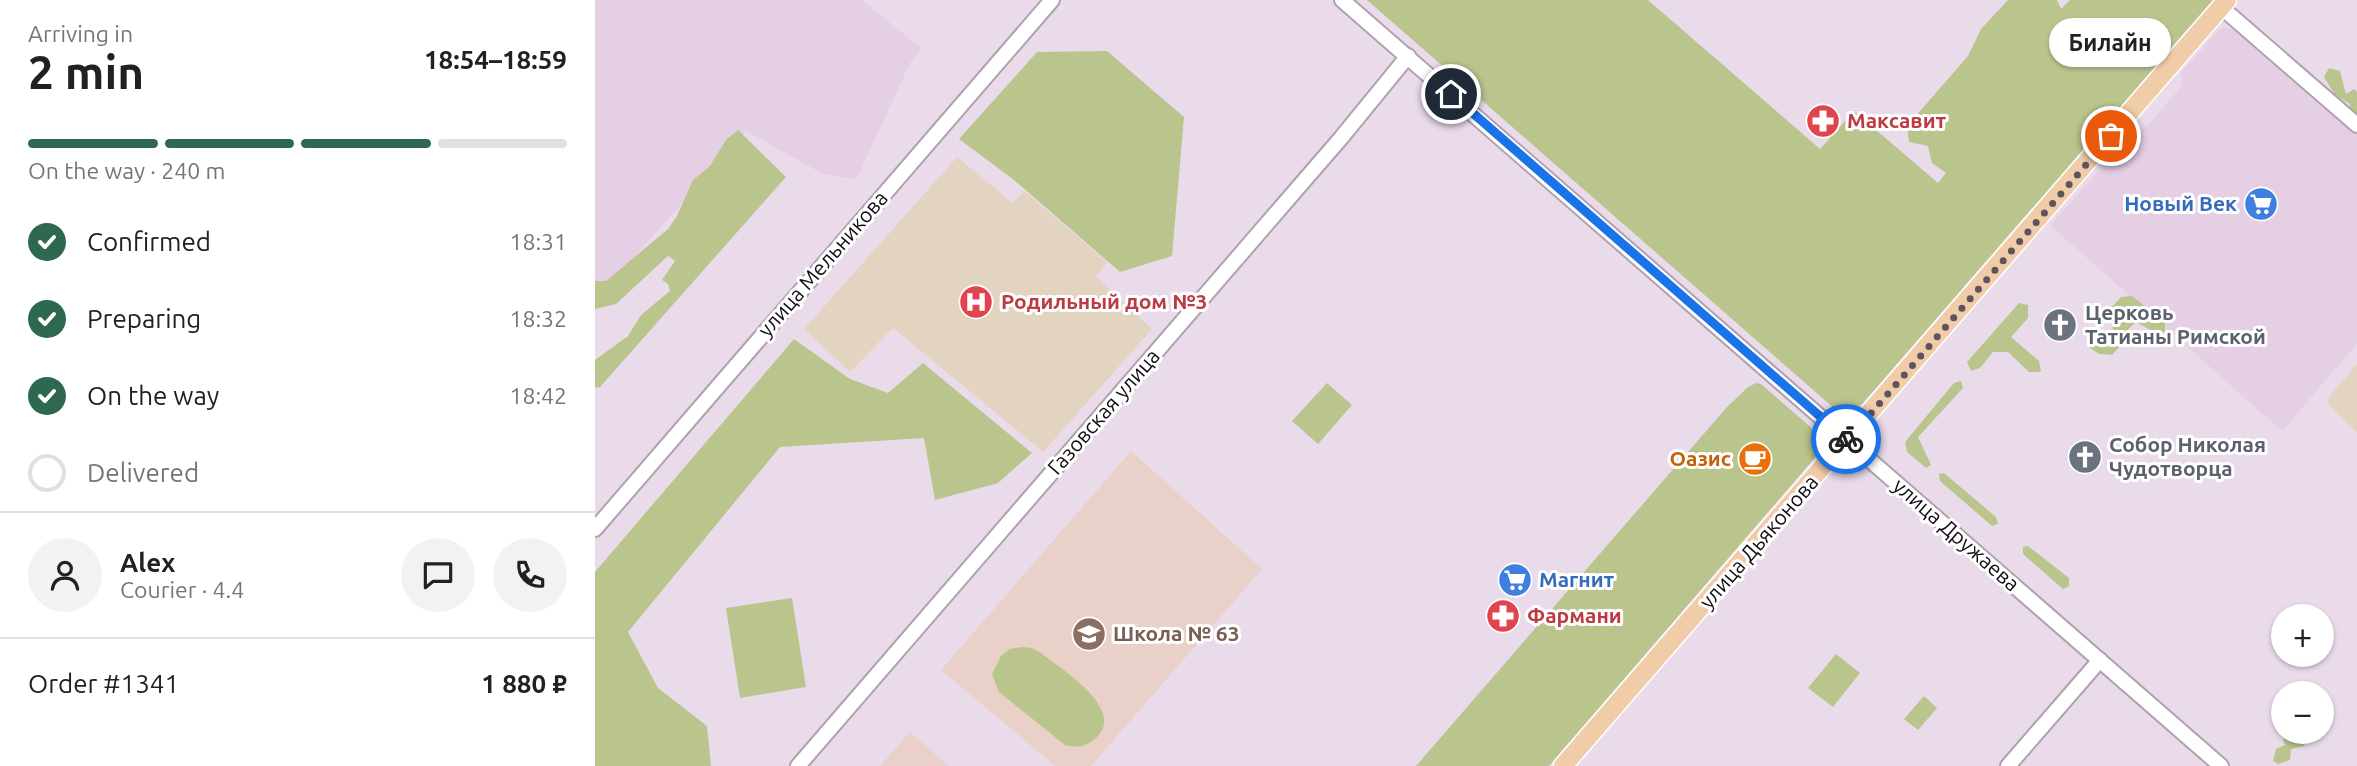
<!DOCTYPE html>
<meta charset="utf-8">
<style>
:root{--surface:#fff;--page:#f2f2f2;--text:#202124;--muted:#757577;--line:#e0e0e0;--accent:#2e6851}
body{margin:0;font-family:Ubuntu,sans-serif;background:var(--page);color:var(--text);height:100vh;display:flex;flex-direction:column;font-size:26px;white-space:nowrap}
*{box-sizing:border-box;margin:0}
p{font-size:23px;color:var(--muted)}
.icon{flex:none;width:38px;height:38px;fill:none;stroke:currentColor;stroke-width:2;stroke-linecap:round;stroke-linejoin:round}
.map{position:relative;flex:1;overflow:hidden}
.panel{display:flex;flex-direction:column;background:var(--surface);width:595px}
.panel>*{flex:none}
.controls{position:absolute;left:1676px;top:604px;display:grid;gap:14px}
.controls a{display:grid;place-items:center;width:63px;height:63px;border-radius:50%;background:var(--surface);box-shadow:0 2px 5px #0004;font-size:35px}
.pin{position:absolute;display:grid;place-items:center;width:60px;height:60px;color:#fff;margin:-30px;border:4px solid #fff;border-radius:50%;box-shadow:0 2px 7px #0007}
.courier{position:absolute;display:grid;place-items:center;width:70px;height:70px;margin:-35px;border:5px solid #1a73e8;border-radius:50%;background:#fff;color:#222;box-shadow:0 2px 9px #0007}
.bubble{position:absolute;height:49px;border-radius:24px;background:var(--surface);box-shadow:0 2px 5px #0004;font-size:23px;font-weight:600;line-height:49px;text-align:center}
.headline em{font-style:normal;font-weight:600}
.headline div{display:flex;flex-direction:column-reverse}
.headline{display:flex;align-items:center;justify-content:space-between;height:119px;padding:0 28px}
h1{font-size:46px;font-weight:600;line-height:52px}
.bar{display:grid;grid-template-columns:repeat(4,1fr);gap:10px 7px;align-content:center;height:84px;padding:0 28px}
.bar i{height:9px;border-radius:5px;background:var(--line)}
.bar .active{background:var(--accent)}
.bar p{grid-column:span 4}
.line{display:flex;align-items:center;gap:18px;padding:0 28px;border-top:2px solid var(--line)}
.line div{flex:1}
.round{display:grid;place-items:center;flex:none;width:74px;height:74px;border-radius:37px;background:var(--page)}
ol{padding:0 28px;list-style:none}
li{display:flex;align-items:center;gap:21px;height:77px}
li p{margin-inline-start:auto}
li .icon{padding:7px;border-radius:50%;background:var(--accent);color:#fff;stroke-width:4}
li:last-child{color:var(--muted)}
li i{width:38px;height:38px;border:4px solid var(--line);border-radius:50%}
main{display:flex;flex:1;min-height:0}
.map>svg:first-child{display:block}
.built{fill:#e4cfe4}
.education{fill:#e9d1c9}
.medical{fill:#e3d4c2}
.green{fill:#bac58e}
.lines{fill:none;stroke-linecap:round;stroke-linejoin:round}
.minor-casing{stroke:#b0a1b0;stroke-width:18}
.major-casing{stroke:#fff;stroke-width:21}
.minor{stroke:#fff;stroke-width:14}
.major{stroke:#f0cca9;stroke-width:18}
.done{stroke:#5d545d;stroke-width:7;stroke-dasharray:0 12.6}
.route{stroke:#1a73e8;stroke-width:9}
.labels{text-anchor:middle;stroke-width:6;stroke-linejoin:round;paint-order:stroke}
.health-label{font-size:21px;font-weight:bold;fill:#be3a42;stroke:#fff;text-anchor:start}
.shop-label{font-size:21px;font-weight:bold;fill:#366cbe;stroke:#fff;text-anchor:end}
.street-label{font-size:21px;fill:#110c11;stroke:#fff}
.worship-label{font-size:21px;font-weight:bold;fill:#5b616d;stroke:#fff;text-anchor:start}
.food-label{font-size:21px;font-weight:bold;fill:#c56008;stroke:#fff;text-anchor:end}
.education-label{font-size:21px;font-weight:bold;fill:#785e54;stroke:#fff;text-anchor:start}
</style>
<main>
<section class="panel">
<div class="headline"><div><h1>2 min</h1><p>Arriving in</p></div><em>18:54–18:59</em></div>
<div class="bar"><i class="active"></i><i class="active"></i><i class="active"></i><i></i><p>On the way · 240 m</p></div>
<ol>
<li><svg class="icon" aria-label="check" viewBox="0 0 24 24"><path d="M5 12l5 5 9-10"/></svg>Confirmed<p>18:31</p></li>
<li><svg class="icon" aria-label="check" viewBox="0 0 24 24"><path d="M5 12l5 5 9-10"/></svg>Preparing<p>18:32</p></li>
<li><svg class="icon" aria-label="check" viewBox="0 0 24 24"><path d="M5 12l5 5 9-10"/></svg>On the way<p>18:42</p></li>
<li><i></i>Delivered</li>
</ol>
<div class="line" style="height:126px"><a class="round"><svg class="icon" aria-label="person" viewBox="0 0 24 24"><circle cx="12" cy="8" r="4"/><path d="M4 21q1-7 8-7t8 7"/></svg></a><div><b>Alex</b><p>Courier · 4.4</p></div><a class="round"><svg class="icon" aria-label="chat" viewBox="0 0 24 24"><path d="M4 5h16v11H9l-5 4z"/></svg></a><a class="round"><svg class="icon" aria-label="phone" viewBox="0 0 24 24"><path d="M5 4h4l2 5-3 2q2 4 5 5l2-3 5 2v4C11 20 4 13 5 4z"/></svg></a></div>
<div class="line" style="height:91px"><div>Order #1341</div><b>1 880 ₽</b></div>
</section>
<div class="map">
<svg width="1762" height="766" viewBox="0 0 1762 766">
<rect width="100%" height="100%" fill="#eadbeb"/>
<!-- built -->
<g class="built">
<polygon points="0,0 267,0 327,49 315,63 261,180 226,173 151,131 0,301"/>
<polygon points="1630,27 1641,31 1762,135 1762,344 1687,431 1455,225 1540,131 1551,127 1587,86 1586,73 1624,30"/>
</g>
<!-- education -->
<g class="education">
<polygon points="536,451 667,569 496,766 460,766 346,670"/>
<polygon points="315,732 354,766 285,766"/>
</g>
<!-- medical -->
<g class="medical">
<polygon points="362,157 418,203 429,191 512,262 501,276 557,329 448,452 298,328 255,372 209,329"/>
<polygon points="1762,364 1762,432 1733,404 1734,397"/>
</g>
<!-- green -->
<g class="green">
<path d="M772,0h281l172,149 34,-38 84,72 8,-10 -14,-10 -4,-17 -19,-4 -2,-16 61,-70 13,-27 27,-29h49l4,9 9,-9h143l-350,403c-10,7 -17,9 -28,6z"/>
<polygon points="512,51 589,117 577,256 525,272 419,180 364,139 442,52"/>
<polygon points="1734,68 1745,71 1751,94 1759,89 1762,92 1762,122 1755,116 1755,104 1740,95 1729,77"/>
<polygon points="143,130 191,177 5,387 0,388 0,360 33,336 46,315 75,291 73,284 67,280 80,261 73,256 21,304 0,309 0,281 11,281 73,229 82,216 98,180 115,166 131,140"/>
<polygon points="1537,296 1570,322 1570,332 1561,333 1541,322 1530,332 1530,341 1517,355 1504,354 1494,347 1504,332 1518,330 1515,309 1526,297"/>
<polygon points="1424,303 1433,305 1433,318 1416,337 1444,361 1446,372 1434,372 1413,352 1398,352 1385,368 1376,371 1372,362"/>
<polygon points="199,339 255,379 293,393 328,363 437,453 403,483 340,500 329,438 185,447 33,632 63,688 112,726 116,766 0,766 0,572"/>
<polygon points="1366,381 1368,388 1323,437 1336,465 1331,468 1312,452 1310,442 1359,383"/>
<polygon points="732,383 757,405 723,444 697,421"/>
<polygon points="1161,383 1166,384 1220,431 1225,438 1224,453 954,766 821,766 1132,407 1153,387"/>
<polygon points="1349,473 1401,517 1403,524 1397,526 1345,481 1344,474"/>
<polygon points="1433,546 1474,578 1474,586 1468,589 1428,554 1428,547"/>
<polygon points="197,598 211,687 145,698 131,608"/>
<path d="M426,647l11,1 9,5c20,16 86,56 55,85 -10,9 -19,10 -31,7l-66,-53 -4,-10 -3,-8 9,-18 9,-7z"/>
<polygon points="1241,654 1265,673 1238,707 1213,688"/>
<polygon points="1329,696 1342,708 1323,730 1309,719"/>
<polygon points="1695,732 1717,732 1709,746 1696,749 1695,760 1683,764 1678,761 1681,749 1690,745 1688,740"/>
</g>
<g class="lines">
<!-- minor casing -->
<g class="minor-casing">
<g id="minor">
<polyline points="747,0 1626,766"/>
<polyline points="1626,7 1762,125"/>
<polyline points="0,529 457,0"/>
<polyline points="203,766 746,138 813,56"/>
<polyline points="1413,766 1505,660"/>
</g>
</g>
<!-- major casing -->
<g class="major-casing">
<polyline id="major" points="968,766 1632,0"/>
</g>
<!-- minor -->
<use href="#minor" class="minor"/>
<!-- major -->
<use href="#major" class="major"/>
</g>
<g class="lines">
<!-- done -->
<polyline class="done" points="1251,439 1253,440 1516,136"/>
<!-- route -->
<polyline class="route" points="856,94 1251,439"/>
</g>
<!-- icons -->
<defs>
<g id="pharmacy-disc" transform="scale(1.75)"><circle r="9.5" fill="#e0444e" stroke="#fff"/><path d="M-2-6h4v4h4v4h-4v4h-4v-4h-4v-4h4Z" fill="#fff"/></g>
<g id="supermarket-disc" transform="scale(1.75)"><circle r="9.5" fill="#3f7fe0" stroke="#fff"/><path d="M-6-5.5h2.5l.6 2H6L4.5 2H-2.5L-4.4-4H-6ZM-1.5 3.2a1.3 1.3 0 1 0 .1 0ZM3 3.2a1.3 1.3 0 1 0 .1 0Z" fill="#fff"/></g>
<g id="hospital-disc" transform="scale(1.75)"><circle r="9.5" fill="#e0444e" stroke="#fff"/><path d="M-5-5h3v3.5h4V-5h3V5h-3V1.5h-4V5h-3Z" fill="#fff"/></g>
<g id="church-disc" transform="scale(1.75)"><circle r="9.5" fill="#6b7280" stroke="#fff"/><path d="M-1.2-6h2.4v3.5h3.3v2.4h-3.3V6h-2.4V-.1h-3.3v-2.4h3.3Z" fill="#fff"/></g>
<g id="cafe-disc" transform="scale(1.75)"><circle r="9.5" fill="#e8710a" stroke="#fff"/><path d="M-5.5-4.5H6V0H3Q3 3.5 0 3.5H-2.5Q-5.5 3.5-5.5 0ZM3-3.2v2h1.7v-2ZM-6 4.5H4V6H-6Z" fill="#fff"/></g>
<g id="school-disc" transform="scale(1.75)"><circle r="9.5" fill="#8d6e63" stroke="#fff"/><path d="M0-5L7-2L0 1L-7-2ZM-4 1L0 2.5L4 1V4Q0 6-4 4Z" fill="#fff"/></g>
</defs>
<g fill-rule="evenodd">
<use href="#pharmacy-disc" x="1228" y="121"/>
<use href="#supermarket-disc" x="1666" y="204"/>
<use href="#hospital-disc" x="381" y="302"/>
<use href="#church-disc" x="1465" y="325"/>
<use href="#church-disc" x="1490" y="457"/>
<use href="#cafe-disc" x="1160" y="459"/>
<use href="#supermarket-disc" x="920" y="580"/>
<use href="#pharmacy-disc" x="908" y="616"/>
<use href="#school-disc" x="494" y="634"/>
</g>
<g class="labels">
<!-- health labels -->
<g class="health-label">
<text x="1252" y="128">Максавит</text>
<text x="406" y="309">Родильный дом №3</text>
<text x="932" y="623">Фармани</text>
</g>
<!-- shop labels -->
<g class="shop-label">
<text x="1642" y="211">Новый Век</text>
<text x="944" y="587" text-anchor="start">Магнит</text>
</g>
<!-- street labels -->
<g class="street-label">
<text transform="translate(228 264) rotate(-49)" y="7">улица Мельникова</text>
<text transform="translate(509 412) rotate(-49)" y="7">Газовская улица</text>
<text transform="translate(1361 535) rotate(41)" y="7">улица Дружаева</text>
<text transform="translate(1164 542) rotate(-49)" y="7">улица Дьяконова</text>
</g>
<!-- worship labels -->
<g class="worship-label">
<text x="1490" y="320">Церковь<tspan x="1490" dy="24">Татианы Римской</tspan></text>
<text x="1514" y="452">Собор Николая<tspan x="1514" dy="24">Чудотворца</tspan></text>
</g>
<!-- food labels -->
<g class="food-label">
<text x="1136" y="466">Оазис</text>
</g>
<!-- education labels -->
<g class="education-label">
<text x="518" y="641">Школа № 63</text>
</g>
</g>
</svg>
<div class="controls">
<a>+</a>
<a>−</a>
</div>
<div class="pin" style="left:1516px;top:136px;background:#ea580c"><svg class="icon" aria-label="bag" viewBox="0 0 24 24"><path d="M5 8h14l-1 12H6zM9 8a3 3 0 0 1 6 0"/></svg></div>
<div class="pin" style="left:856px;top:94px;background:#1f2937"><svg class="icon" aria-label="home" viewBox="0 0 24 24"><path d="M3 11l9-7 9 7M6 9v11h12V9"/></svg></div>
<div class="courier" style="left:1251px;top:439px"><svg class="icon" aria-label="bike" viewBox="0 0 24 24"><circle cx="6" cy="16" r="4"/><circle cx="18" cy="16" r="4"/><path d="M6 16l4-8h5l3 8M10 8l3 8H6M13 5h3"/></svg></div>
<div class="bubble" style="left:1454px;top:18px;width:122px">Билайн</div>
</div>
</main>
